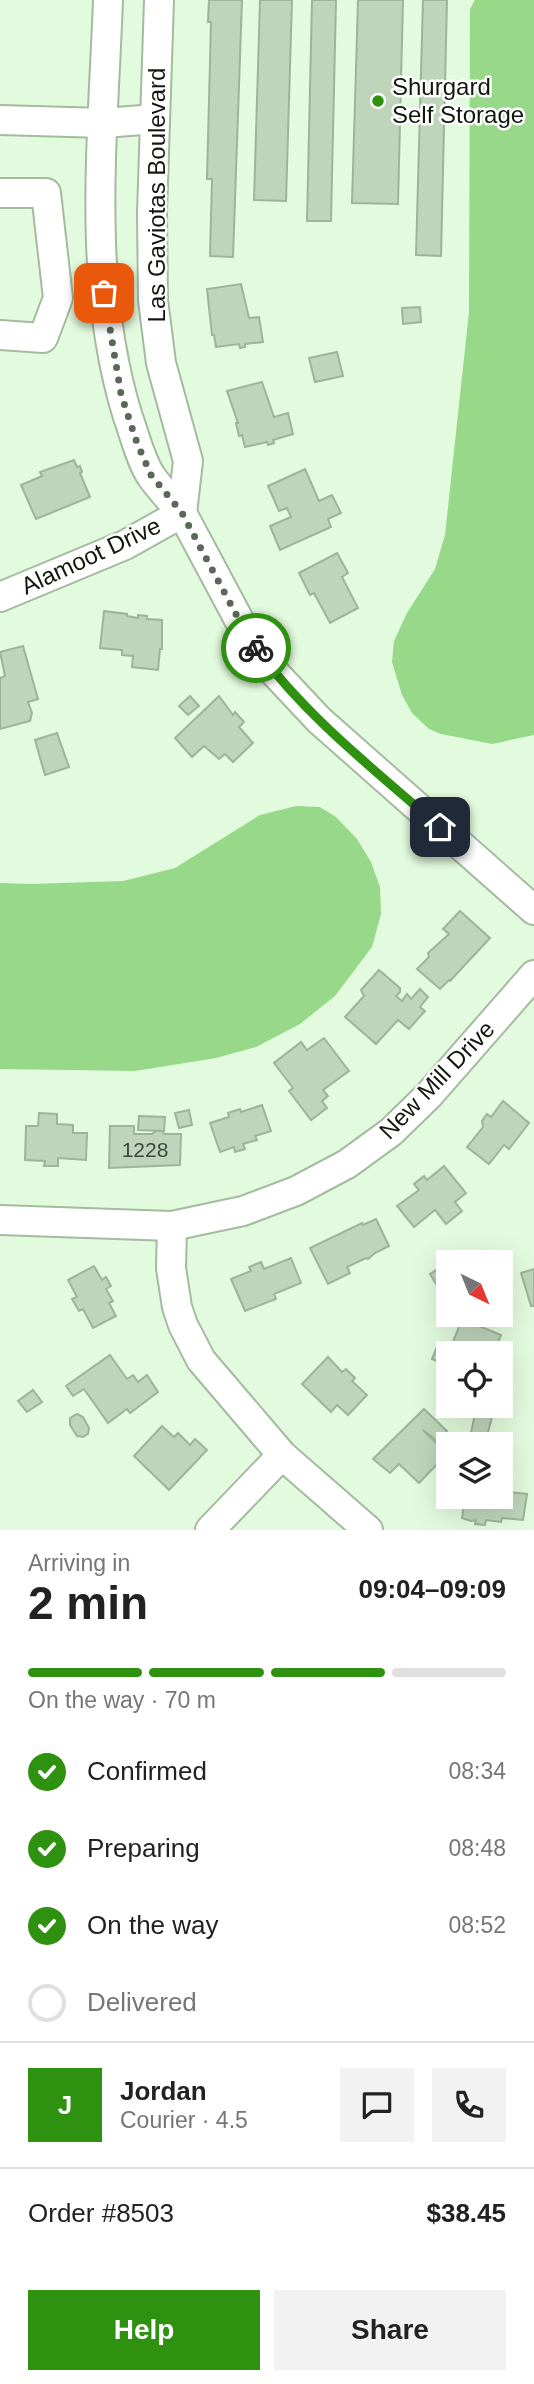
<!DOCTYPE html>
<meta charset="utf-8">
<style>
:root{--surface:#fff;--page:#f2f2f2;--text:#222;--muted:#767676;--line:#e0e0e0;--accent:#2f9110}
body{margin:0;font-family:Arial,sans-serif;background:var(--page);color:var(--text);height:100vh;display:flex;flex-direction:column;font-size:26px;white-space:nowrap}
*{box-sizing:border-box;margin:0}
p{font-size:23px;color:var(--muted)}
.icon{flex:none;width:38px;height:38px;fill:none;stroke:currentColor;stroke-width:2;stroke-linecap:round;stroke-linejoin:round}
.map{position:relative;height:1530px;overflow:hidden}
.drawer{display:flex;flex-direction:column;background:var(--surface);flex:1}
.drawer>*{flex:none}
.needle{width:46px;rotate:137deg}
.fabs{position:absolute;left:436px;top:1250px;display:grid;gap:14px}
.fabs a{display:grid;place-items:center;width:77px;height:77px;border-radius:0px;background:var(--surface);box-shadow:0 7px 28px #0002;font-size:35px}
.pin{position:absolute;display:grid;place-items:center;width:60px;height:60px;color:#fff;margin:-30px;border-radius:14px;box-shadow:0 4px 10px #0006}
.courier{position:absolute;display:grid;place-items:center;width:70px;height:70px;margin:-35px;border:5px solid #2f9110;border-radius:50%;background:#fff;color:#222;box-shadow:0 2px 9px #0007}
.headline em{font-style:normal;font-weight:600}
.headline div{display:flex;flex-direction:column-reverse}
.headline{display:flex;align-items:center;justify-content:space-between;height:119px;padding:0 28px}
h1{font-size:46px;font-weight:600;line-height:52px}
.bar{display:grid;grid-template-columns:repeat(4,1fr);gap:10px 7px;align-content:center;height:84px;padding:0 28px}
.bar i{height:9px;border-radius:5px;background:var(--line)}
.bar .selected{background:var(--accent)}
.bar p{grid-column:span 4}
.line{display:flex;align-items:center;gap:18px;padding:0 28px;border-top:2px solid var(--line)}
.line div{flex:1}
.round{display:grid;place-items:center;flex:none;width:74px;height:74px;border-radius:0px;background:var(--page)}
ol{padding:0 28px;list-style:none}
li{display:flex;align-items:center;gap:21px;height:77px}
li p{margin-inline-start:auto}
li .icon{padding:7px;border-radius:50%;background:var(--accent);color:#fff;stroke-width:4}
li:last-child{color:var(--muted)}
li i{width:38px;height:38px;border:4px solid var(--line);border-radius:50%}
.action{display:flex;gap:14px;margin-top:auto;padding:14px 28px}
.action a{flex:1;height:80px;border-radius:0px;background:var(--accent);color:#fff;font-size:28px;font-weight:600;line-height:80px;text-align:center}
.action a+a{background:var(--page);color:var(--text)}
.map>svg:first-child{display:block}
.water{fill:#97d889}
.building{fill:#bed5b9;stroke:#9db498;stroke-width:2}
.lines{fill:none;stroke-linecap:round;stroke-linejoin:round}
.minor-casing{stroke:#a4bb9f;stroke-width:32}
.minor{stroke:#fff;stroke-width:28}
.done{stroke:#5a6857;stroke-width:7;stroke-dasharray:0 12.6}
.route{stroke:#2f9110;stroke-width:9}
.poi-dot{fill:#2f9110;stroke:#fff;stroke-width:2.5}
.labels{text-anchor:middle;stroke-width:5;stroke-linejoin:round;paint-order:stroke}
.number-label{font-size:21px;fill:#3c483a}
.poi-label{font-size:24px;fill:#11190f;stroke:#fff;text-anchor:start}
.street-label{font-size:24px;fill:#11190f;stroke:#fff}
</style>
<div class="map">
<svg width="534" height="1530" viewBox="0 0 534 1530">
<rect width="100%" height="100%" fill="#e2fadd"/>
<!-- water -->
<g class="water">
<polygon points="475,0 534,0 534,735 492,744 441,734 429,729 412,713 402,695 392,662 394,641 407,613 435,569 445,535 469,312 470,9"/>
<polygon points="296,806 320,807 336,817 357,839 371,862 380,887 381,914 372,947 335,996 300,1024 256,1047 216,1058 135,1071 0,1069 0,883 30,884 123,881 175,868 260,815"/>
</g>
<!-- building -->
<g class="building">
<polygon points="209,0 242,0 233,257 210,256 212,179 207,179 211,22 208,22"/>
<polygon points="260,0 292,0 286,201 254,200"/>
<polygon points="312,0 336,0 331,221 307,221"/>
<polygon points="358,0 403,0 398,204 352,203"/>
<polygon points="423,0 447,0 441,256 416,255"/>
<polygon points="241,284 249,318 259,317 263,342 245,344 245,347 240,348 239,344 216,347 214,335 212,335 207,289"/>
<polygon points="420,307 421,322 403,324 402,308"/>
<polygon points="337,352 343,376 315,382 309,358"/>
<polygon points="262,382 274,417 288,413 293,434 273,440 274,443 268,445 267,442 245,447 242,435 239,436 236,423 238,423 227,391"/>
<polygon points="74,460 77,467 80,466 82,472 80,473 90,497 36,519 21,485 42,476 40,472"/>
<polygon points="305,469 319,501 332,495 341,513 328,519 331,527 280,550 270,526 291,517 287,508 279,511 268,486"/>
<polygon points="337,553 348,573 342,577 358,608 330,623 314,593 310,595 299,573"/>
<polygon points="104,611 127,614 127,616 138,618 138,615 147,616 147,619 162,620 162,649 160,649 158,670 132,667 133,656 122,655 122,650 100,648"/>
<polygon points="23,646 38,699 28,702 32,713 30,721 0,729 0,678 5,676 0,652"/>
<polygon points="190,696 199,706 188,715 179,706"/>
<polygon points="219,696 233,715 235,712 244,722 239,727 253,743 233,762 225,754 219,759 204,746 192,757 175,738"/>
<polygon points="57,733 69,767 45,775 35,740"/>
<polygon points="460,911 490,938 450,981 449,980 440,989 417,969 429,957 428,953 449,934 443,929"/>
<polygon points="379,970 400,988 400,992 396,996 402,1001 407,994 411,999 420,989 428,997 420,1007 425,1011 409,1029 398,1020 376,1044 345,1017 364,996 361,990"/>
<polygon points="324,1038 349,1071 323,1090 328,1096 322,1101 327,1108 311,1120 289,1091 293,1088 274,1063 301,1042 307,1050"/>
<polygon points="503,1101 529,1123 509,1149 504,1145 489,1164 467,1147 483,1127 482,1121 487,1114 491,1117"/>
<polygon points="262,1105 271,1131 255,1136 257,1140 243,1144 245,1149 235,1152 234,1147 220,1152 210,1123 229,1117 228,1113 240,1109 241,1112"/>
<polygon points="189,1110 192,1125 179,1128 175,1113"/>
<polygon points="39,1113 57,1114 57,1124 73,1125 73,1133 87,1133 86,1160 58,1158 58,1166 44,1166 45,1161 25,1160 26,1126 38,1126"/>
<polygon points="139,1116 165,1117 164,1131 138,1130"/>
<polygon points="110,1126 134,1126 134,1134 152,1134 156,1131 162,1131 164,1134 181,1134 180,1165 109,1168"/>
<polygon points="444,1166 466,1193 455,1202 462,1211 446,1224 435,1210 414,1227 397,1206 419,1190 414,1184 424,1176 427,1180"/>
<polygon points="376,1219 389,1246 375,1253 368,1259 366,1258 347,1267 350,1273 328,1284 310,1248 362,1223 363,1225"/>
<polygon points="291,1258 301,1283 274,1294 276,1299 245,1311 231,1279 251,1271 249,1267 261,1262 264,1269"/>
<polygon points="444,1265 448,1271 448,1285 440,1290 430,1274"/>
<polygon points="94,1266 102,1280 106,1277 111,1286 106,1289 113,1301 109,1303 116,1316 93,1328 83,1309 79,1311 72,1299 77,1297 68,1280"/>
<polygon points="534,1269 534,1306 531,1306 521,1273"/>
<polygon points="462,1319 501,1335 493,1353 448,1353 448,1366 432,1359 439,1342 451,1347"/>
<polygon points="110,1355 127,1379 133,1375 138,1382 147,1375 158,1392 130,1413 127,1409 108,1423 84,1389 73,1396 66,1386"/>
<polygon points="328,1357 342,1372 346,1369 355,1378 352,1381 367,1395 348,1415 337,1405 331,1412 302,1384"/>
<polygon points="33,1390 42,1402 27,1412 18,1401"/>
<polygon points="424,1409 447,1431 437,1441 423,1430 447,1454 419,1483 399,1464 390,1473 373,1459"/>
<polygon points="476,1409 493,1413 487,1436 471,1433"/>
<polygon points="77,1414 83,1417 89,1428 88,1434 83,1437 77,1436 70,1425 70,1418"/>
<polygon points="162,1426 174,1437 178,1433 190,1445 195,1439 207,1450 169,1490 134,1456"/>
<polygon points="500,1491 527,1494 523,1520 502,1518 501,1522 486,1520 485,1525 475,1524 476,1520 471,1521 462,1518 465,1496 500,1496"/>
</g>
<g class="lines">
<!-- minor casing -->
<g class="minor-casing">
<g id="minor">
<path d="M108,0c-5,138 -22,283 20,417 7,19 12,42 23,59 9,13 21,25 31,37l6,-52 -27,-98 -8,-63 -1,-87 7,-213"/>
<polyline points="0,120 104,123 155,119"/>
<polyline points="0,193 46,193 58,298 43,338 0,335"/>
<polyline points="0,597 125,545 182,513 246,633 274,672 319,720 534,910"/>
<polyline points="0,1220 172,1226 243,1211 296,1191 347,1164 391,1132 429,1095 534,975"/>
<polyline points="172,1226 171,1268 177,1307 183,1325 201,1360 282,1455 368,1530"/>
<polyline points="210,1530 282,1455"/>
</g>
</g>
<!-- minor -->
<use href="#minor" class="minor"/>
</g>
<g class="lines">
<!-- done -->
<polyline class="done" points="104,293 121,394 137,443 151,475 182,513 246,633 256,648"/>
<!-- route -->
<path class="route" d="M256,648c50,69 120,123 184,179"/>
</g>
<!-- markers -->
<circle class="poi-dot" cx="378" cy="101" r="7"/>
<g class="labels">
<!-- number labels -->
<g class="number-label">
<text x="145" y="1157">1228</text>
</g>
<!-- poi labels -->
<g class="poi-label">
<text x="392" y="95">Shurgard<tspan x="392" dy="28">Self Storage</tspan></text>
</g>
<!-- street labels -->
<g class="street-label">
<text transform="translate(157 195) rotate(-90)" y="8">Las Gaviotas Boulevard</text>
<text transform="translate(91 556) rotate(-25)" y="8">Alamoot Drive</text>
<text transform="translate(437 1080) rotate(-46)" y="8">New Mill Drive</text>
</g>
</g>
</svg>
<div class="fabs">
<a><svg class="needle" viewBox="-14 -14 28 28"><path d="M0-13l5 13h-10z" fill="#e53935"/><path d="M0 13l5-13h-10z" fill="#767676"/></svg></a>
<a><svg class="icon" aria-label="locate" viewBox="0 0 24 24"><circle cx="12" cy="12" r="6"/><path d="M12 2v4M12 18v4M2 12h4M18 12h4"/></svg></a>
<a><svg class="icon" aria-label="layers" viewBox="0 0 24 24"><path d="M12 4l9 5-9 5-9-5zM3 14l9 5 9-5"/></svg></a>
</div>
<div class="pin" style="left:104px;top:293px;background:#ea580c"><svg class="icon" aria-label="bag" viewBox="0 0 24 24"><path d="M5 8h14l-1 12H6zM9 8a3 3 0 0 1 6 0"/></svg></div>
<div class="pin" style="left:440px;top:827px;background:#1f2937"><svg class="icon" aria-label="home" viewBox="0 0 24 24"><path d="M3 11l9-7 9 7M6 9v11h12V9"/></svg></div>
<div class="courier" style="left:256px;top:648px"><svg class="icon" aria-label="bike" viewBox="0 0 24 24"><circle cx="6" cy="16" r="4"/><circle cx="18" cy="16" r="4"/><path d="M6 16l4-8h5l3 8M10 8l3 8H6M13 5h3"/></svg></div>
</div>
<section class="drawer">
<div class="headline"><div><h1>2 min</h1><p>Arriving in</p></div><em>09:04–09:09</em></div>
<div class="bar"><i class="selected"></i><i class="selected"></i><i class="selected"></i><i></i><p>On the way · 70 m</p></div>
<ol>
<li><svg class="icon" aria-label="check" viewBox="0 0 24 24"><path d="M5 12l5 5 9-10"/></svg>Confirmed<p>08:34</p></li>
<li><svg class="icon" aria-label="check" viewBox="0 0 24 24"><path d="M5 12l5 5 9-10"/></svg>Preparing<p>08:48</p></li>
<li><svg class="icon" aria-label="check" viewBox="0 0 24 24"><path d="M5 12l5 5 9-10"/></svg>On the way<p>08:52</p></li>
<li><i></i>Delivered</li>
</ol>
<div class="line" style="height:126px"><b class="round" style="background:var(--accent);color:#fff">J</b><div><b>Jordan</b><p>Courier · 4.5</p></div><a class="round"><svg class="icon" aria-label="chat" viewBox="0 0 24 24"><path d="M4 5h16v11H9l-5 4z"/></svg></a><a class="round"><svg class="icon" aria-label="phone" viewBox="0 0 24 24"><path d="M5 4h4l2 5-3 2q2 4 5 5l2-3 5 2v4C11 20 4 13 5 4z"/></svg></a></div>
<div class="line" style="height:91px"><div>Order #8503</div><b>$38.45</b></div>
<div class="action"><a>Help</a><a>Share</a></div>
</section>
